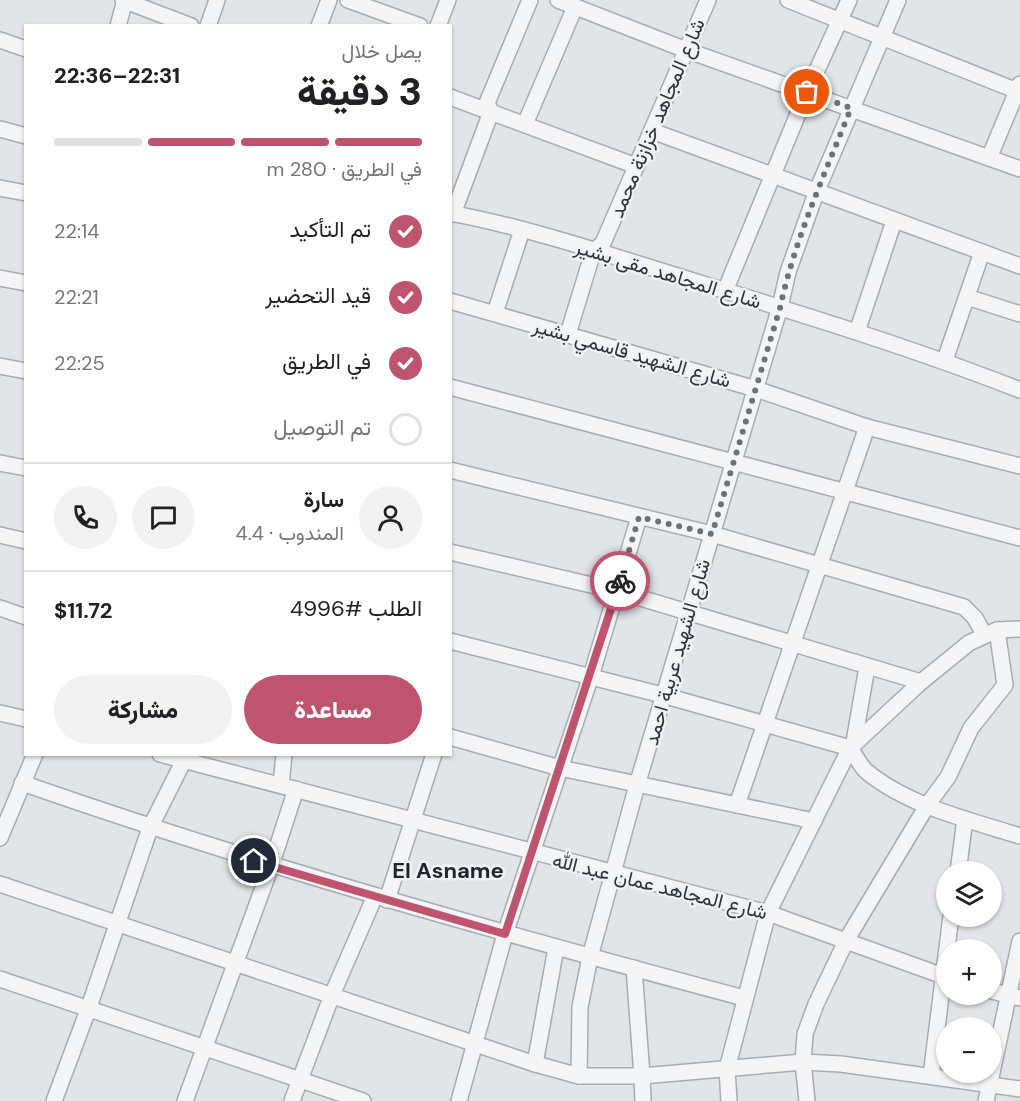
<!DOCTYPE html>
<html lang="ar">
<meta charset="utf-8">
<style>
:root{--surface:#fff;--page:#f2f2f2;--text:#202124;--muted:#757577;--line:#e0e0e0;--accent:#bf546e}
body{margin:0;font-family:"DM Sans",Vazirmatn,sans-serif;background:var(--page);color:var(--text);direction:rtl;height:100vh;display:flex;flex-direction:column;font-size:22px;white-space:nowrap}
*{box-sizing:border-box;margin:0}
p{font-size:20px;color:var(--muted)}
.icon{flex:none;width:33px;height:33px;fill:none;stroke:currentColor;stroke-width:2;stroke-linecap:round;stroke-linejoin:round}
.map{position:relative;flex:1;overflow:hidden;direction:ltr}
.details{position:absolute;left:24px;top:24px;width:428px;height:732px;display:flex;flex-direction:column;background:var(--surface);border-radius:0px;box-shadow:0 2px 4px #0004;direction:rtl}
.details>*{flex:none}
.buttons{position:absolute;left:936px;top:861px;display:grid;gap:12px}
.buttons a{display:grid;place-items:center;width:66px;height:66px;border-radius:50%;background:var(--surface);box-shadow:0 2px 4px #0004;font-size:30px}
.pin{position:absolute;display:grid;place-items:center;width:51px;height:51px;color:#fff;margin:-26px;border:3px solid #fff;border-radius:50%;box-shadow:0 2px 6px #0007}
.courier{position:absolute;display:grid;place-items:center;width:60px;height:60px;margin:-30px;border:4px solid #bf546e;border-radius:50%;background:#fff;color:#222;box-shadow:0 2px 8px #0007}
.head em{font-style:normal;font-weight:800}
.head div{display:flex;flex-direction:column-reverse}
.head{display:flex;align-items:center;justify-content:space-between;height:102px;padding:0 30px}
h1{font-size:39px;font-weight:800;line-height:45px}
.bar{display:grid;grid-template-columns:repeat(4,1fr);gap:9px 6px;align-content:center;height:72px;padding:0 30px}
.bar i{height:8px;border-radius:4px;background:var(--line)}
.bar .on{background:var(--accent)}
.bar p{grid-column:span 4}
.line{display:flex;align-items:center;gap:15px;padding:0 30px;border-top:2px solid var(--line)}
.line div{flex:1}
.round{display:grid;place-items:center;flex:none;width:63px;height:63px;border-radius:32px;background:var(--page)}
ol{padding:0 30px;list-style:none}
li{display:flex;align-items:center;gap:18px;height:66px}
li p{margin-inline-start:auto}
li .icon{padding:6px;border-radius:50%;background:var(--accent);color:#fff;stroke-width:4}
li:last-child{color:var(--muted)}
li i{width:33px;height:33px;border:3px solid var(--line);border-radius:50%}
.primary-button{display:flex;gap:12px;margin-top:auto;padding:12px 30px}
.primary-button a{flex:1;height:69px;border-radius:36px;background:var(--accent);color:#fff;font-size:24px;font-weight:800;line-height:69px;text-align:center}
.primary-button a+a{background:var(--page);color:var(--text)}
.map>svg:first-child{display:block}
.lines{fill:none;stroke-linecap:round;stroke-linejoin:round}
.minor-casing{stroke:#a7acb2;stroke-width:18}
.minor{stroke:#f3f5f7;stroke-width:15}
.done{stroke:#6b727a;stroke-width:6;stroke-dasharray:0 10.8}
.route{stroke:#bf546e;stroke-width:8}
.labels{text-anchor:middle;stroke-width:5;stroke-linejoin:round;paint-order:stroke}
.street-label{font-size:20px;fill:#2b343e;stroke:#f0f3f6}
.quarter-label{font-size:22px;font-weight:bold;fill:#1d252f;stroke:#f0f3f6}
</style>
<div class="map">
<svg width="1020" height="1101" viewBox="0 0 1020 1101">
<rect width="100%" height="100%" fill="#e1e4e8"/>
<g class="lines">
<!-- minor casing -->
<g class="minor-casing">
<g id="minor">
<polyline points="123,0 191,26"/>
<polyline points="348,0 420,26"/>
<polyline points="558,0 686,50 1020,169"/>
<polyline points="788,0 1020,92"/>
<polyline points="118,26 125,0"/>
<polyline points="208,26 217,0"/>
<polyline points="319,26 329,0"/>
<polyline points="438,26 448,0"/>
<polyline points="0,40 26,49"/>
<polyline points="450,97 636,166"/>
<polyline points="525,124 575,7"/>
<polyline points="0,129 26,136"/>
<polyline points="652,131 1020,266"/>
<polyline points="989,158 1020,84"/>
<polyline points="0,188 26,193"/>
<path d="M450,213c85,16 168,45 250,70 108,33 215,66 320,107"/>
<polyline points="453,214 491,112 487,103 530,0"/>
<polyline points="0,278 26,283"/>
<polyline points="725,291 807,92 849,0"/>
<polyline points="967,297 1020,314"/>
<polyline points="450,301 756,389 867,427 1020,466"/>
<polyline points="495,313 522,230"/>
<polyline points="857,332 894,221"/>
<polyline points="568,334 593,252 603,243 708,0"/>
<polyline points="945,360 982,252"/>
<polyline points="0,366 26,371"/>
<polyline points="450,387 1020,538"/>
<polyline points="0,463 26,468"/>
<polyline points="450,470 712,534 964,607 975,618 984,634"/>
<polyline points="0,535 26,541"/>
<polyline points="450,552 617,591 921,682"/>
<polyline points="0,608 26,617"/>
<path d="M450,641l216,55 184,52c5,7 10,17 16,23 42,35 103,49 154,65"/>
<polyline points="0,713 26,719"/>
<polyline points="450,737 560,768 814,821"/>
<polyline points="854,742 867,667"/>
<polyline points="160,754 768,913 946,977"/>
<path d="M22,783c238,83 479,150 722,215"/>
<polyline points="281,785 284,754"/>
<polyline points="737,805 867,427"/>
<polyline points="0,838 35,754"/>
<polyline points="958,872 965,819"/>
<polyline points="0,884 532,1063 579,1076 642,1076 634,968"/>
<polyline points="387,900 434,754"/>
<polyline points="0,979 363,1101"/>
<polyline points="992,991 1020,998"/>
<polyline points="535,1064 556,948"/>
<polyline points="579,1076 580,1007 590,957 637,785 780,307 788,272 816,193 898,0"/>
<polyline points="931,1076 951,916"/>
<polyline points="54,1101 88,1010 150,828 187,754"/>
<polyline points="185,1101 271,866 296,789"/>
<polyline points="292,1101 332,995 375,896"/>
<polyline points="459,1101 505,934 591,676 639,517"/>
<polyline points="643,1101 642,1076 803,1062 841,1064 1020,1089"/>
<polyline points="729,1101 727,1069 768,913 850,748 921,682 969,643 997,630 1020,629"/>
<polyline points="807,1101 803,1062 805,1034 816,1004 847,939 928,804 948,777 971,728 1005,685 997,630"/>
<polyline points="986,1101 1020,941"/>
</g>
</g>
<!-- minor -->
<use href="#minor" class="minor"/>
</g>
<g class="lines">
<!-- done -->
<path class="done" d="M620,581l19,-64 73,17 68,-226c15,-70 45,-134 71,-200l-44,-16"/>
<!-- route -->
<polyline class="route" points="254,861 505,934 620,581"/>
</g>
<g class="labels">
<!-- street labels -->
<g class="street-label">
<text transform="translate(657 118) rotate(-67)" y="7">شارع المجاهد خزازنة محمد</text>
<text transform="translate(668 274) rotate(17)" y="7">شارع المجاهد مقى بشير</text>
<text transform="translate(632 353) rotate(16)" y="7">شارع الشهيد قاسمي بشير</text>
<text transform="translate(677 652) rotate(-74)" y="7">شارع الشهيد عربية احمد</text>
<text transform="translate(660 886) rotate(14)" y="7">شارع المجاهد عمان عبد الله</text>
</g>
<!-- quarter labels -->
<g class="quarter-label">
<text x="448" y="878">El Asname</text>
</g>
</g>
</svg>
<div class="buttons">
<a><svg class="icon" aria-label="layers" viewBox="0 0 24 24"><path d="M12 4l9 5-9 5-9-5zM3 14l9 5 9-5"/></svg></a>
<a>+</a>
<a>−</a>
</div>
<div class="pin" style="left:807px;top:92px;background:#ea580c"><svg class="icon" aria-label="bag" viewBox="0 0 24 24"><path d="M5 8h14l-1 12H6zM9 8a3 3 0 0 1 6 0"/></svg></div>
<div class="pin" style="left:254px;top:861px;background:#1f2937"><svg class="icon" aria-label="home" viewBox="0 0 24 24"><path d="M3 11l9-7 9 7M6 9v11h12V9"/></svg></div>
<div class="courier" style="left:620px;top:581px"><svg class="icon" aria-label="bike" viewBox="0 0 24 24"><circle cx="6" cy="16" r="4"/><circle cx="18" cy="16" r="4"/><path d="M6 16l4-8h5l3 8M10 8l3 8H6M13 5h3"/></svg></div>
<section class="details">
<div class="head"><div><h1>3 دقيقة</h1><p>يصل خلال</p></div><em>22:31–22:36</em></div>
<div class="bar"><i class="on"></i><i class="on"></i><i class="on"></i><i></i><p>في الطريق · 280 m</p></div>
<ol>
<li><svg class="icon" aria-label="check" viewBox="0 0 24 24"><path d="M5 12l5 5 9-10"/></svg>تم التأكيد<p>22:14</p></li>
<li><svg class="icon" aria-label="check" viewBox="0 0 24 24"><path d="M5 12l5 5 9-10"/></svg>قيد التحضير<p>22:21</p></li>
<li><svg class="icon" aria-label="check" viewBox="0 0 24 24"><path d="M5 12l5 5 9-10"/></svg>في الطريق<p>22:25</p></li>
<li><i></i>تم التوصيل</li>
</ol>
<div class="line" style="height:108px"><a class="round"><svg class="icon" aria-label="person" viewBox="0 0 24 24"><circle cx="12" cy="8" r="4"/><path d="M4 21q1-7 8-7t8 7"/></svg></a><div><b>سارة</b><p>المندوب · 4.4</p></div><a class="round"><svg class="icon" aria-label="chat" viewBox="0 0 24 24"><path d="M4 5h16v11H9l-5 4z"/></svg></a><a class="round"><svg class="icon" aria-label="phone" viewBox="0 0 24 24"><path d="M5 4h4l2 5-3 2q2 4 5 5l2-3 5 2v4C11 20 4 13 5 4z"/></svg></a></div>
<div class="line" style="height:78px"><div>الطلب #4996</div><b>$11.72</b></div>
<div class="primary-button"><a>مساعدة</a><a>مشاركة</a></div>
</section>
</div>
